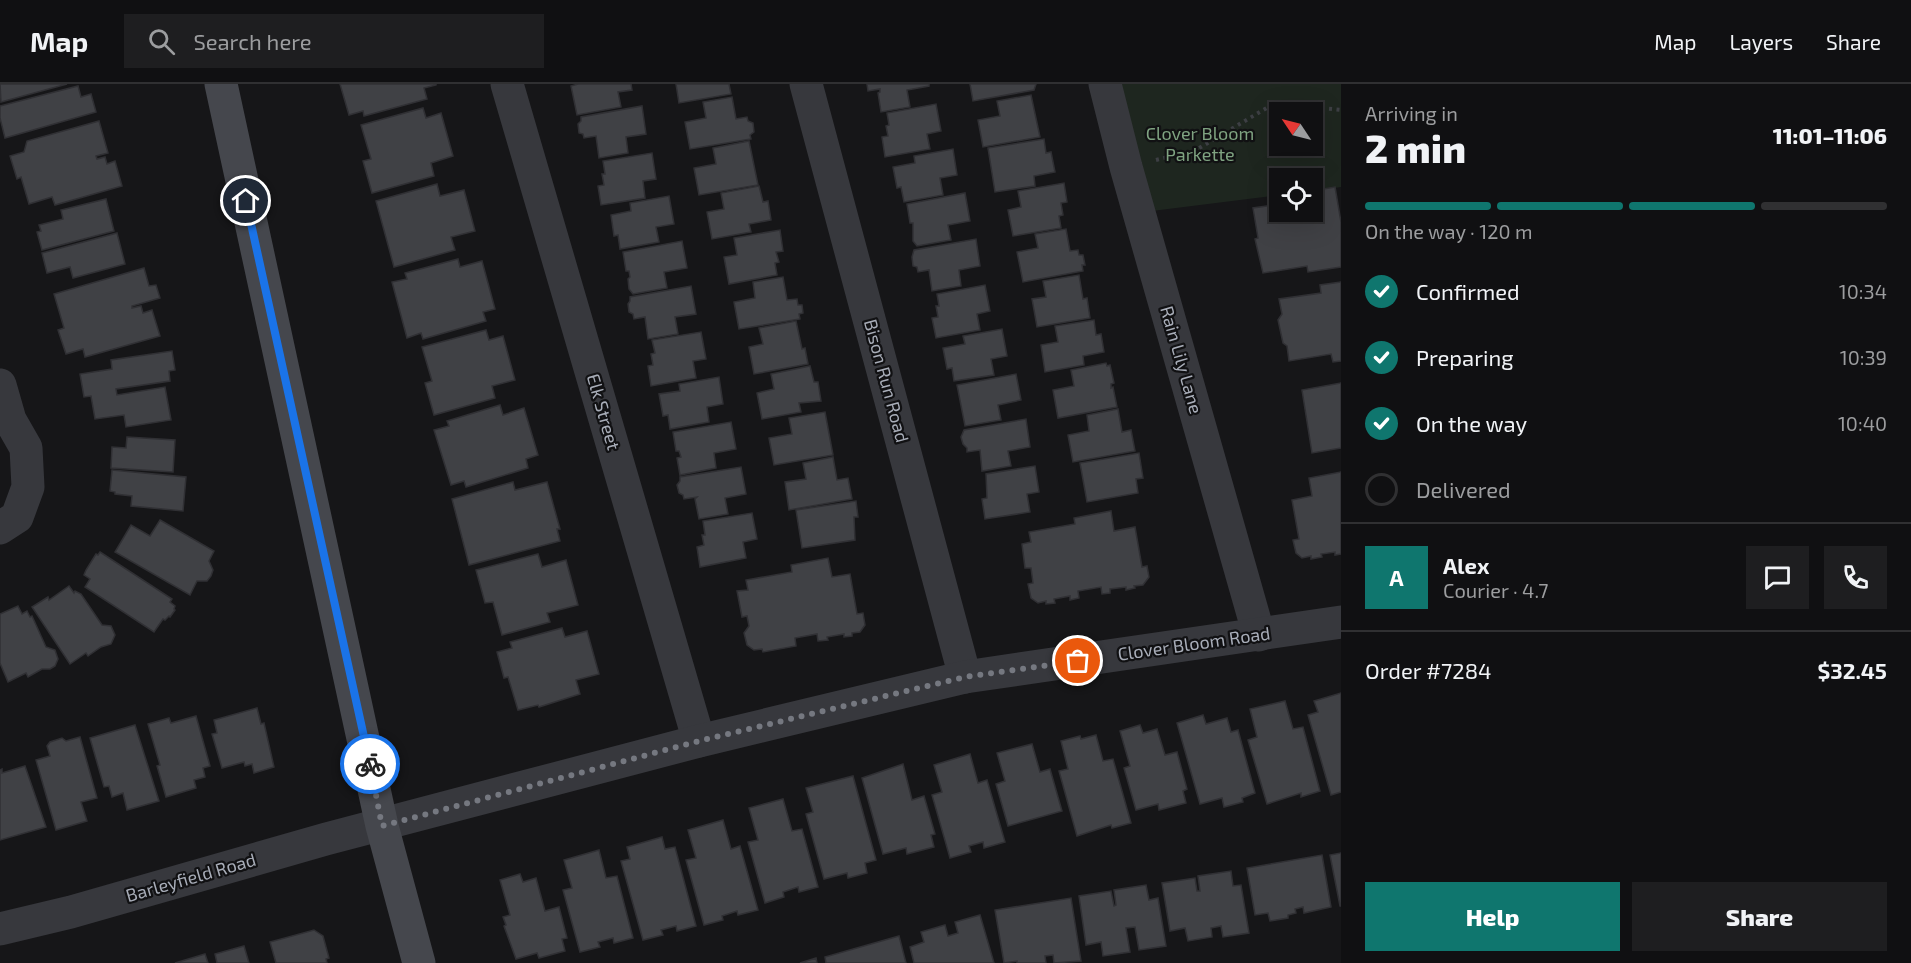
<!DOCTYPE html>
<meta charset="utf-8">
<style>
:root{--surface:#101012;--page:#1e1e20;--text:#f1f3f6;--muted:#9c9d9f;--line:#303032;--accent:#0f766e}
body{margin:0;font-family:"Exo 2",sans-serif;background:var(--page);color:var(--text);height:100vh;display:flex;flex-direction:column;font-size:22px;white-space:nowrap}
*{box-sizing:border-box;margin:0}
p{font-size:20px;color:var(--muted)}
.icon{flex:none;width:33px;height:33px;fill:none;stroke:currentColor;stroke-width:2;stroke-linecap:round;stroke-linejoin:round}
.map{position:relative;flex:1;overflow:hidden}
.drawer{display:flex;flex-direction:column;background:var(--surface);width:570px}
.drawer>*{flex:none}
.needle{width:39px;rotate:305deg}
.fabs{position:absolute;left:1269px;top:18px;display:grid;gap:12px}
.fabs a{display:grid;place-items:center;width:54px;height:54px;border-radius:0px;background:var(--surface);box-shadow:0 6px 24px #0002,0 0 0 2px var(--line);font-size:30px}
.pin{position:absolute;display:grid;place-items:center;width:51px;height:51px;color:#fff;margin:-26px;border:3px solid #fff;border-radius:50%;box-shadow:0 2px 6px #0007}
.courier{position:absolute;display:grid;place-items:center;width:60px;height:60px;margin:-30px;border:4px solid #1a73e8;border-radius:50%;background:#fff;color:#222;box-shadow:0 2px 8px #0007}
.headline em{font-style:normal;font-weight:800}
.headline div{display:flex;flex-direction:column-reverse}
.headline{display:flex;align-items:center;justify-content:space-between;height:102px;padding:0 24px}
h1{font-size:39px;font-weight:800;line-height:45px}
.bar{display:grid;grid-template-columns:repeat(4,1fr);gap:9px 6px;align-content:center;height:72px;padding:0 24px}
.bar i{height:8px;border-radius:4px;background:var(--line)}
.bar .active{background:var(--accent)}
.bar p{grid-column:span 4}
.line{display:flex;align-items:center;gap:15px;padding:0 24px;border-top:2px solid var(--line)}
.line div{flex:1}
.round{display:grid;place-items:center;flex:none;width:63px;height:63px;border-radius:0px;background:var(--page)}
ol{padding:0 24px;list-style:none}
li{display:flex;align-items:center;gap:18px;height:66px}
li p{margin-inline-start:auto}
li .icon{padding:6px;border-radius:50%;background:var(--accent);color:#fff;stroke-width:4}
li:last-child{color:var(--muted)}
li i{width:33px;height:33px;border:3px solid var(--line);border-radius:50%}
.button{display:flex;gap:12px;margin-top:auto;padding:12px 24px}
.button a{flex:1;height:69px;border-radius:0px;background:var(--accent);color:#fff;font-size:24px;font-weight:800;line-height:69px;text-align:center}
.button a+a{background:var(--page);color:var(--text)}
header{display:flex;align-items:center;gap:36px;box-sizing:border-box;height:84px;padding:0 30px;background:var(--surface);border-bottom:2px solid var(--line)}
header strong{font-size:28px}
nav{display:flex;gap:33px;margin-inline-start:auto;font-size:21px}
.search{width:420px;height:54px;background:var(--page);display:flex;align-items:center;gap:15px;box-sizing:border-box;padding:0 21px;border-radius:0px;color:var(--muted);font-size:22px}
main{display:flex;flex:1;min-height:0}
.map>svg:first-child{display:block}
.green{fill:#1e261f;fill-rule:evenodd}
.building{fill:#404145;stroke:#303034;stroke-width:1.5}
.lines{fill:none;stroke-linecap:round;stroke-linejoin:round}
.path{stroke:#3d3f44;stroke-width:4;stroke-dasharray:3 4.5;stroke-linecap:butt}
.street{stroke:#37383d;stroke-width:33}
.secondary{stroke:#45474d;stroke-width:33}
.done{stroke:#757880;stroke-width:6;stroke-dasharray:0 10.8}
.route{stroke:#1a73e8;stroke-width:8}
.labels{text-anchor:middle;stroke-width:4.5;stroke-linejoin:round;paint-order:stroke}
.park-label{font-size:18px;fill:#7fa381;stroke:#111113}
.street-label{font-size:18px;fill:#a8adb8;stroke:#111113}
</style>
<header>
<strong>Map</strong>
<div class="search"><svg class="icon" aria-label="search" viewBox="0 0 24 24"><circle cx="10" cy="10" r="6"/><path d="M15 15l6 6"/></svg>Search here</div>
<nav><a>Map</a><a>Layers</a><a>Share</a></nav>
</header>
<main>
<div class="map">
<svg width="1341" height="879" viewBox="0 0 1341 879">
<rect width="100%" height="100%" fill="#161618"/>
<!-- green -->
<path class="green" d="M1120,0h221v103l-28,4 -1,-13h-32l-1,17 -127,16zM1280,28h32v34h-32z"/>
<!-- building -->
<g class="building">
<polygon points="0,0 67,0 1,18"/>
<polygon points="340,0 436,0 436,1 424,4 427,15 364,32 363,27 349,31"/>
<polygon points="578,0 631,0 632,6 618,8 621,23 577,31 571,2"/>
<polygon points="676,0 729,0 731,10 679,19"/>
<polygon points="867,0 929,0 929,2 907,6 910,23 881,28 878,9 880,8 880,5 868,7"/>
<polygon points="970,0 1036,0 1034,6 973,17"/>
<polygon points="78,2 81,13 91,10 96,28 5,54 0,34 0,22"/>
<polygon points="1031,11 1040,53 983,63 978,36 1000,32 997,17"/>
<polygon points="732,13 736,35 747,33 748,37 753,39 754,48 750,51 751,55 690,65 685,38 706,34 703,18"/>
<polygon points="936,20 941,47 927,50 930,65 885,73 882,53 888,52 886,42 889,41 887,29"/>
<polygon points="642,22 646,50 626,53 628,69 599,74 596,52 584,54 583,50 579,49 578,40 581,37 581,33"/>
<polygon points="423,24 426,34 441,29 453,72 431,79 434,92 372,109 363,77 371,75 361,41"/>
<polygon points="99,37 108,69 96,72 97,75 105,73 107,80 115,77 122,102 55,121 52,113 29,120 21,93 17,95 10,72 24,68 27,57"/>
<polygon points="1044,55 1046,69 1051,68 1055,88 1034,92 1035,102 995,108 988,64"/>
<polygon points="749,57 758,101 699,111 694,84 716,80 713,64"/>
<polygon points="953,65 957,91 940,94 943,111 904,118 901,103 897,104 893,83 915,79 914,72"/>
<polygon points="652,69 656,95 643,97 645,114 601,121 598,102 604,101 602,90 605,90 603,77"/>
<polygon points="1064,99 1067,118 1061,119 1063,131 1059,132 1061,144 1013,152 1008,126 1021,123 1018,107"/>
<polygon points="437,100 440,112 464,106 475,147 451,153 455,166 394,183 376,117"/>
<polygon points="759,102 763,118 768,117 771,136 749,140 751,148 712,155 707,128 724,125 721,109"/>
<polygon points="1335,103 1341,138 1341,183 1308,188 1307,182 1263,189 1255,155 1258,154 1253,124 1280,120 1280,128 1312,128 1312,107"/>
<polygon points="965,109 970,137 948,141 951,156 917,162 913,157 913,139 910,139 907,120"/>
<polygon points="669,112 674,140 656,143 659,158 620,165 618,151 614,152 611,131 631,127 630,119"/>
<polygon points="106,115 114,147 42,166 37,148 41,147 39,141 63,135 61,126"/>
<polygon points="1066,145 1070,167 1078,166 1079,171 1083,171 1085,181 1082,181 1083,187 1023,198 1017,168 1038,164 1035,150"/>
<polygon points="780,146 783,167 776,168 779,178 775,179 777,191 729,200 724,173 737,171 734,154"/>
<polygon points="117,149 125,180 73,194 70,183 47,189 42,169"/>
<polygon points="976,155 980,182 959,186 961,202 932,207 929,186 918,188 917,183 913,182 912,173 914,166"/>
<polygon points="682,157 687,184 664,188 667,204 633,210 629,205 628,195 630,193 629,187 626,187 623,168"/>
<polygon points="458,175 460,183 482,177 495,225 483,228 486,237 423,255 421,249 407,254 392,198 407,195 405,189"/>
<polygon points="144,184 149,202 156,201 160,214 132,222 132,224 141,222 143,229 152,226 160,252 85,273 83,265 66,270 58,246 64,244 54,210"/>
<polygon points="1079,191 1083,215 1087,214 1090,234 1037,243 1032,215 1046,213 1043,197"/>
<polygon points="783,193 787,216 797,215 798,221 802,221 803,229 799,230 800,235 739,245 734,218 755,214 753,198"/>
<polygon points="1341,198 1341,277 1333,278 1331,270 1289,277 1287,262 1283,259 1278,236 1282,230 1279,215 1321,209 1320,201"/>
<polygon points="985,201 990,227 977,230 980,246 936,254 932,234 938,233 936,222 939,222 937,210"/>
<polygon points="691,202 696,230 675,233 678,250 648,255 645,233 634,235 633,230 629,228 628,220 630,217 630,213"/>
<polygon points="1094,236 1096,251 1101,250 1104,268 1083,272 1084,281 1045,288 1041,261 1058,258 1055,242"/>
<polygon points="796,237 802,265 805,264 808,280 754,290 749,263 763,260 759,244"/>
<polygon points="1002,245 1007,272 991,275 994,291 954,297 952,284 947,285 943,264 965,260 963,252"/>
<polygon points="486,246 489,256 503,252 515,296 492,302 495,314 434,331 425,299 432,297 422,263"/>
<polygon points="701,248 706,275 693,277 696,294 651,302 648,282 653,281 651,270 655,269 652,256"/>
<polygon points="172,267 175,286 169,287 170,297 116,305 117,311 165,303 171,336 126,343 124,331 95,335 91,312 84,313 80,290 112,285 111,276"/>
<polygon points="1106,279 1107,282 1110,281 1114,299 1111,300 1111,304 1113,303 1117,323 1058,334 1053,306 1074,302 1071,286"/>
<polygon points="810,282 814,298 818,298 821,317 799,319 801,328 762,335 757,309 774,305 771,290"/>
<polygon points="1016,290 1021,316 998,321 1001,336 965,342 957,301"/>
<polygon points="719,293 723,320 707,323 709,338 670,345 668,331 663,332 659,310 680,307 679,300"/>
<polygon points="1341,299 1341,364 1312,369 1302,306"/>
<polygon points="500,321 503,331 524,324 538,371 526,375 528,384 466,403 464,397 451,401 434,346 449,342 447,337"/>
<polygon points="1118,325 1122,348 1131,346 1135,367 1073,378 1068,351 1089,347 1087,331"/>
<polygon points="825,328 833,371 774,381 769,354 792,350 789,334"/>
<polygon points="1026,335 1030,363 1008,367 1011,382 982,387 980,366 967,368 967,364 963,360 961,353 964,346"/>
<polygon points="731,338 736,365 714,369 716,384 680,391 677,374 681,373 679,367 676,367 673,348"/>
<polygon points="127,353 175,356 173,388 111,384 112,363 126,364"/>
<polygon points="1139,369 1143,394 1136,395 1138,409 1087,418 1080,379"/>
<polygon points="833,373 837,396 848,394 852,415 789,426 785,398 806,395 803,379"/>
<polygon points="1035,382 1039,408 1027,410 1030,428 985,435 982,415 987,414 986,390"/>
<polygon points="741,383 746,410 725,414 728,430 699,435 695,415 697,413 684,415 683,411 679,409 677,401 680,397 680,393"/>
<polygon points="112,386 186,393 183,427 131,422 132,412 115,410 115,408 110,407"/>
<polygon points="1341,388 1341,470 1335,471 1335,468 1321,470 1322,473 1311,475 1311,472 1302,474 1296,469 1293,456 1299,455 1292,416 1312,412 1309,394"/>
<polygon points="513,398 515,406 547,398 560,445 557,445 560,457 469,481 452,415"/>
<polygon points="856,417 858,433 854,433 855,456 802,464 796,426"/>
<polygon points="1111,427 1114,447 1135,443 1142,483 1147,482 1149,493 1143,501 1134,502 1135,504 1126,506 1126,503 1110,505 1110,509 1102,510 1101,503 1078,507 1079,514 1070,516 1070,512 1054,515 1055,519 1046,520 1046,517 1038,519 1031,514 1028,500 1033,499 1031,484 1025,484 1022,460 1031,458 1029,448 1075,440 1074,434"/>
<polygon points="752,429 757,455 743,458 746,474 700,483 697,463 704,461 702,451 705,451 703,437"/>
<polygon points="160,436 214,467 209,477 213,486 211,492 207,497 197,497 190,511 115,468 131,441 150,452"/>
<polygon points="100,468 172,515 170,518 175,522 174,525 175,526 170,533 169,532 165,536 163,535 154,548 85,503 90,495 84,491 86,486 96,470 98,471"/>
<polygon points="538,470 542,483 566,476 578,521 547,529 550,538 502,551 493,518 485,519 476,486"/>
<polygon points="828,474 832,493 850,490 857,530 863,529 865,541 860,548 852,549 852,552 844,553 844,550 827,553 828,556 818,557 817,550 795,554 796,562 763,568 762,565 754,566 747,561 744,549 749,542 747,532 742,533 737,507 748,506 746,496 792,488 791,481"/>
<polygon points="69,502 74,509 75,507 81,510 102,541 111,542 115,551 111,560 101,563 88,572 86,569 70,580 32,523 48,513 49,516"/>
<polygon points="18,522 22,530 27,527 30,533 32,532 46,563 55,566 58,575 55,582 50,585 42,585 28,593 26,589 8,598 0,579 0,530"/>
<polygon points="562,544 565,553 587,547 599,590 576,596 580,610 539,623 538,621 518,626 508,593 504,594 497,568 512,564 510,558"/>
<polygon points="1341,609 1341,708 1331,711 1308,631 1318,628 1314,617"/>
<polygon points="1285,617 1293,645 1303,643 1320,707 1301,713 1301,709 1267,720 1248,656 1257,653 1250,625"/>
<polygon points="257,624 261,640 264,639 274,683 254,689 252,680 245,682 244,678 222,684 212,650 217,649 214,636"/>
<polygon points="1203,631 1206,640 1227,634 1231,648 1238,646 1255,709 1242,714 1243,718 1224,723 1222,714 1200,720 1177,639"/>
<polygon points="196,632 210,682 203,684 205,693 194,696 196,704 166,713 157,682 160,681 148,640 169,634 171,639"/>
<polygon points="135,641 159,717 127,726 123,709 112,713 109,702 104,703 90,654"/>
<polygon points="1140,641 1143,649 1157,645 1165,671 1177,668 1187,705 1183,707 1186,719 1159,726 1158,720 1136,726 1124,684 1130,682 1120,647"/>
<polygon points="1096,651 1103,677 1113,675 1131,739 1112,744 1111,741 1077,752 1059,687 1068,685 1061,657 1080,652 1081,655"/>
<polygon points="80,653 97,714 81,718 87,737 56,746 36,676 50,672 47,662 50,658 62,654 66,657"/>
<polygon points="1032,660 1040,688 1050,685 1062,727 1008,742 996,700 1005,697 997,669"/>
<polygon points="970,670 978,699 987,696 1005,758 984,764 983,758 969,762 971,768 950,774 932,711 942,708 934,681"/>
<polygon points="903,680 912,716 924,712 935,750 931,751 934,763 907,770 906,764 883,770 862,694"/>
<polygon points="25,682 46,743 0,756 0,686 2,685 2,689"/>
<polygon points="853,692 876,776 865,779 867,789 848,794 847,789 824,795 806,730 813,728 806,704"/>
<polygon points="783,715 792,747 802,745 818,803 799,808 798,803 783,808 784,813 765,819 748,758 758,756 749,724"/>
<polygon points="723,736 731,765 740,762 758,826 738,831 737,827 722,832 723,836 704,841 686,776 696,774 688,746"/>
<polygon points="662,753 665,765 675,763 696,842 677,847 676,842 661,846 663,851 643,856 621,777 630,775 627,763"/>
<polygon points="599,766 606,794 617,792 633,854 614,859 613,854 598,858 600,863 580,868 563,806 572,804 564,776"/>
<polygon points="1341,769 1341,822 1340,822 1330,771"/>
<polygon points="1322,771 1331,823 1304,829 1303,823 1295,825 1296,829 1288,831 1288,834 1270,837 1268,829 1255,831 1247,784"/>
<polygon points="1231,787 1233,802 1241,801 1249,849 1223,853 1221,842 1211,844 1212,853 1188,857 1185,844 1170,847 1162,799 1195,794 1197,807 1200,807 1198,792"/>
<polygon points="520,790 523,798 536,794 545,827 559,823 567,854 562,855 565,867 539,874 537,869 516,875 504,842 506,841 503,833 510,831 500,796"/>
<polygon points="1146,801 1149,816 1158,814 1166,862 1139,866 1135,843 1126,844 1130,868 1103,872 1101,858 1086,861 1079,812 1111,807 1114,822 1116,821 1114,806"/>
<polygon points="1071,814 1081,877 1054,879 1053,871 1045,872 1046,879 1017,879 1017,877 1004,879 995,826"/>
<polygon points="980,831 994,879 914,879 910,863 924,858 921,848 945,841 948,852 958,849 955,838"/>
<polygon points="314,846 323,852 329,874 326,875 327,879 276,879 270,858"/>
<polygon points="899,852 906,879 826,879 825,873"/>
<polygon points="244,862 249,879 217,879 215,870"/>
<polygon points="205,870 208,879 175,879"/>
<polygon points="816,874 817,879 800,879"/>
</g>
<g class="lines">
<!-- path -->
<polyline class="path" points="1156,76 1196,66 1275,19 1341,26"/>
<!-- street -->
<g class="street">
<polyline points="507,0 699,657"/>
<polyline points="806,0 965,593"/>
<polyline points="1105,0 1126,83 1259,551"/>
<polyline points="0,301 10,336 26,364 28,403 17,433 0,444"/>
<polyline points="0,845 71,828 326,755 699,657 965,593 1341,538"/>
</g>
<!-- secondary -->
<polyline class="secondary" points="221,0 382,742 419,879"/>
</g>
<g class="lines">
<!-- done -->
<polyline class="done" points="370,680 382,742 699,657 965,593 1078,577"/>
<!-- route -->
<polyline class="route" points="246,117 370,680"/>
</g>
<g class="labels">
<!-- park labels -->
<g class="park-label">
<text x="1200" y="56">Clover Bloom<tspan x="1200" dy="21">Parkette</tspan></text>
</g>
<!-- street labels -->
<g class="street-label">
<text transform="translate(1181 276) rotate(74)" y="6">Rain Lily Lane</text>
<text transform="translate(886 297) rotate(75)" y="6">Bison Run Road</text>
<text transform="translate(603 328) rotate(74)" y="6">Elk Street</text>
<text transform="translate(1194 560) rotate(-8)" y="6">Clover Bloom Road</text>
<text transform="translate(191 794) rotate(-16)" y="6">Barleyfield Road</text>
</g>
</g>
</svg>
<div class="fabs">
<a><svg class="needle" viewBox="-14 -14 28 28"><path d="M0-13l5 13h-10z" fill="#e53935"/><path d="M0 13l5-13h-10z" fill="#9c9d9f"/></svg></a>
<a><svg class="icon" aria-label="locate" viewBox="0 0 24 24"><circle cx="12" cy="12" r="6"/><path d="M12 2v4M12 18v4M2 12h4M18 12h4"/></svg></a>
</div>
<div class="pin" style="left:1078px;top:577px;background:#ea580c"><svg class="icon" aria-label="bag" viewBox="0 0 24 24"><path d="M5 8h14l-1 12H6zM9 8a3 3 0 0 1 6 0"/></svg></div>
<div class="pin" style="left:246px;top:117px;background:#1f2937"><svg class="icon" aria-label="home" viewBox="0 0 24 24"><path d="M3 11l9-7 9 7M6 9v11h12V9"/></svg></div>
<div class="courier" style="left:370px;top:680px"><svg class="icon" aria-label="bike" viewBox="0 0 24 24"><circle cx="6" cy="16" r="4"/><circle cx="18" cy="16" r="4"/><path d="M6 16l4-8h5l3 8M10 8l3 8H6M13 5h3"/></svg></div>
</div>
<section class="drawer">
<div class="headline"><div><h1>2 min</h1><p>Arriving in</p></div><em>11:01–11:06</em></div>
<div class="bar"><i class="active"></i><i class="active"></i><i class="active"></i><i></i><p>On the way · 120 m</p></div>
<ol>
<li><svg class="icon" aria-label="check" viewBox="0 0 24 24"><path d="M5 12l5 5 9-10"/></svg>Confirmed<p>10:34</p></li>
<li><svg class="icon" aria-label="check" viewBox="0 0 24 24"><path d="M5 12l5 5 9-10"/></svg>Preparing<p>10:39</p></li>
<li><svg class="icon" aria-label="check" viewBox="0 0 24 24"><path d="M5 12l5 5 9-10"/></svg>On the way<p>10:40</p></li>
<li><i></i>Delivered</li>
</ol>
<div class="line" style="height:108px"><b class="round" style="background:var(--accent);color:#fff">A</b><div><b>Alex</b><p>Courier · 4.7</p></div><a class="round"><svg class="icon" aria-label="chat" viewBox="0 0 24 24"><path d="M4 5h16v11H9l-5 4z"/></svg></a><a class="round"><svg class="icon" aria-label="phone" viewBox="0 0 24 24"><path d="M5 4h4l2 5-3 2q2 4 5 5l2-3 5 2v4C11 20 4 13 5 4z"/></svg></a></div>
<div class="line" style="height:78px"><div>Order #7284</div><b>$32.45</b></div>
<div class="button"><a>Help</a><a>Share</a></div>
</section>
</main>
